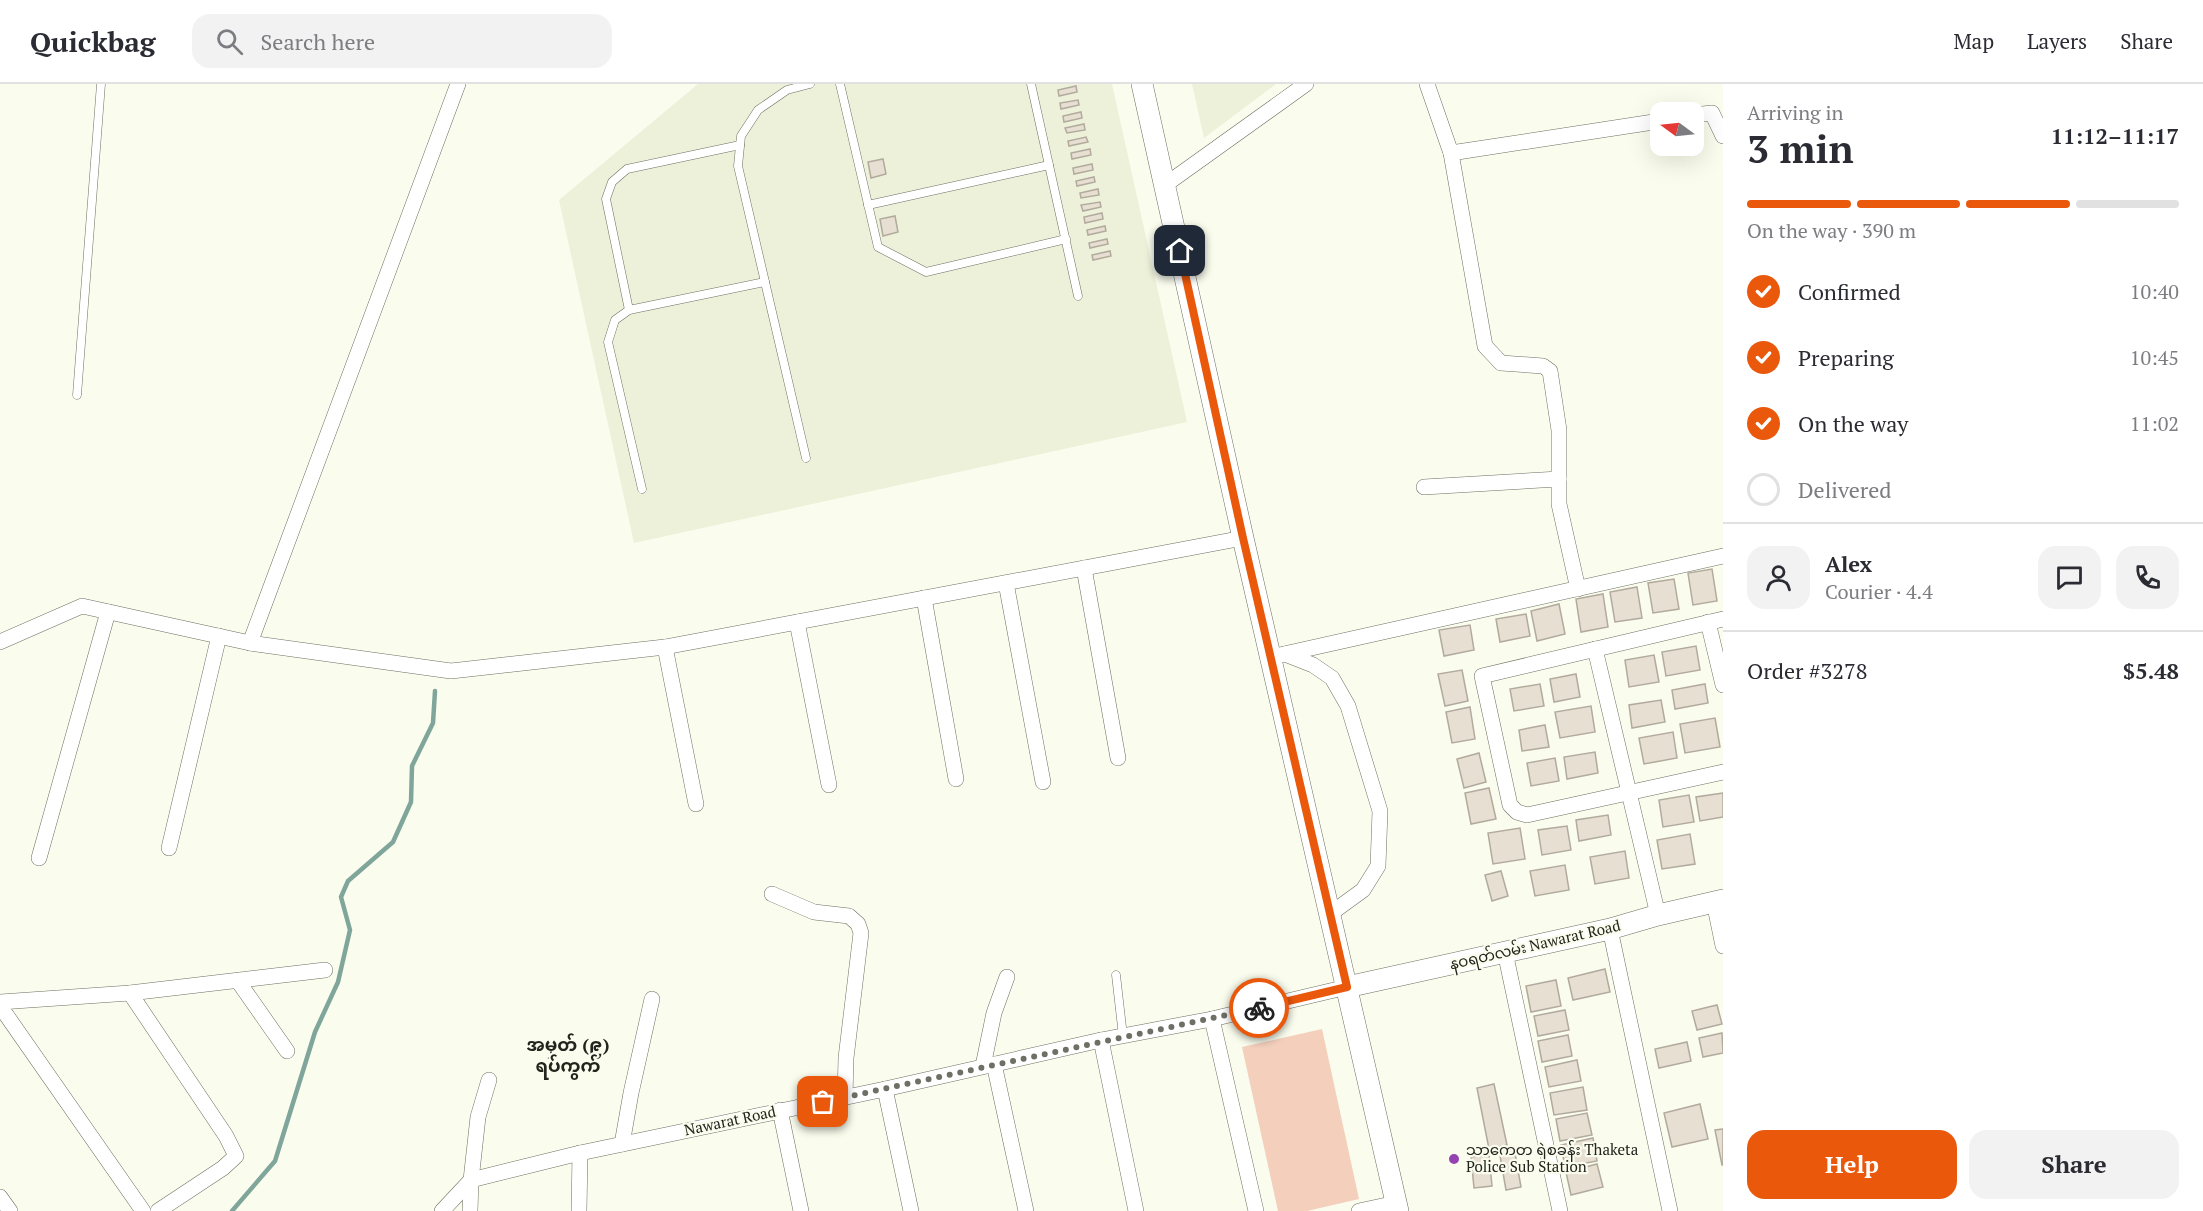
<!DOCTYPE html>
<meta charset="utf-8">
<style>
:root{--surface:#fff;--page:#f2f2f3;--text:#2b2b33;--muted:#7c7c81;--line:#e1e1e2;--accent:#ea580c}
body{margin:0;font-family:"PT Serif","Noto Sans Myanmar",serif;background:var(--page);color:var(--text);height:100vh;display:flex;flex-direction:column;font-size:22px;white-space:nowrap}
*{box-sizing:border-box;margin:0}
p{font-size:20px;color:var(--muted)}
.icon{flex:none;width:33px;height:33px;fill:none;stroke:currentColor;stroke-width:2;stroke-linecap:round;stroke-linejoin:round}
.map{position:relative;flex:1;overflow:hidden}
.sheet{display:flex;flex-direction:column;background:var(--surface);width:480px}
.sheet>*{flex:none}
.needle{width:39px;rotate:285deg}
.tools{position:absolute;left:1650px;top:18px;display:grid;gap:12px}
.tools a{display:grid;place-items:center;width:54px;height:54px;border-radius:12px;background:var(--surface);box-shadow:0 6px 24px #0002;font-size:30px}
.pin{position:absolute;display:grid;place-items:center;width:51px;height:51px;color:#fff;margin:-26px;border-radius:12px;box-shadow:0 3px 9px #0006}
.courier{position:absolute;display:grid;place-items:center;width:60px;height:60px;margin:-30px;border:4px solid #ea580c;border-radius:50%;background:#fff;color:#222;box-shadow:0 2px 8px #0007}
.overview em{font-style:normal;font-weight:700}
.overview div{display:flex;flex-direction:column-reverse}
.overview{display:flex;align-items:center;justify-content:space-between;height:102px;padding:0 24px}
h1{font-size:39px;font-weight:700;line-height:45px}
.bar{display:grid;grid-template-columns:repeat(4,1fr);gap:9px 6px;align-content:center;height:72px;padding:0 24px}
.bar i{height:8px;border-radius:4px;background:var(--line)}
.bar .on{background:var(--accent)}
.bar p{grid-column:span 4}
.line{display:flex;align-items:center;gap:15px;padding:0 24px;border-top:2px solid var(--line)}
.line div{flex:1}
.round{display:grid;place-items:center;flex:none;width:63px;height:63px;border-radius:18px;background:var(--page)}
ol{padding:0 24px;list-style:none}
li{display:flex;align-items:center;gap:18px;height:66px}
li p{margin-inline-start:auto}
li .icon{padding:6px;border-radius:50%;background:var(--accent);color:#fff;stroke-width:4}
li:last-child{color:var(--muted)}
li i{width:33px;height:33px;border:3px solid var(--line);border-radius:50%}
.action{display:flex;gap:12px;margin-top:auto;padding:12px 24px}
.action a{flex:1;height:69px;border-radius:18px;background:var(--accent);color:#fff;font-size:24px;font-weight:700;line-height:69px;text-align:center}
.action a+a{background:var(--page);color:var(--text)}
header{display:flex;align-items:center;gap:36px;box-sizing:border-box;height:84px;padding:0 30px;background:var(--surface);border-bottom:2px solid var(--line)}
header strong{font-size:28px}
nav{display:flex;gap:33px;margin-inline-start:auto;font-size:21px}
.search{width:420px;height:54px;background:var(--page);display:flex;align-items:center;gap:15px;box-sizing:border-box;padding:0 21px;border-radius:18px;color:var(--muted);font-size:22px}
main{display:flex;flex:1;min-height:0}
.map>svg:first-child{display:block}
.built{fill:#edf1da}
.green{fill:#f3cfbc}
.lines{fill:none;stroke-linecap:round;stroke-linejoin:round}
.stream{stroke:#80a69b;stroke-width:4.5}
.building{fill:#e7dfd2;stroke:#b1aa9d;stroke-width:1.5}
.service-casing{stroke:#6d6f62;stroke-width:9}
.minor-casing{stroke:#6d6f62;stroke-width:16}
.secondary-casing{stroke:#6d6f62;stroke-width:22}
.service{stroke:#fff;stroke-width:8}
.minor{stroke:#fff;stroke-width:15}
.secondary{stroke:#fff;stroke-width:21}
.done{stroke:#6e7066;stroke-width:6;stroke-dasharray:0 10.8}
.route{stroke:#ea580c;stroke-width:8}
.poi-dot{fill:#9643b2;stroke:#fafced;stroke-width:2}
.labels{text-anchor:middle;stroke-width:4.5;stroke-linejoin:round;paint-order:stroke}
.street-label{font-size:15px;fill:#23241e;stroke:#fafced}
.poi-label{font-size:15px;fill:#23241e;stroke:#fafced;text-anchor:start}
.quarter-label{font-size:18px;font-weight:bold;fill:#23241e;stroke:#fafced}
</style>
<header>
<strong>Quickbag</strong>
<div class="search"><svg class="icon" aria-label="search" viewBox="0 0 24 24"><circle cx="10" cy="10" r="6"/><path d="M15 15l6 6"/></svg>Search here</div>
<nav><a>Map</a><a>Layers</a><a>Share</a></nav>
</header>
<main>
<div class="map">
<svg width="1723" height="1127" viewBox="0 0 1723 1127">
<rect width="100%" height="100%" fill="#fafced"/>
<!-- built -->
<g class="built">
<polygon points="698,0 1112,0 1187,338 634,459 559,116"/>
<polygon points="1192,0 1276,0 1204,54"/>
</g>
<!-- green -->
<polygon class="green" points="1322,945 1359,1115 1307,1127 1278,1127 1242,963"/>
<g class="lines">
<!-- stream -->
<polyline class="stream" points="232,1127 275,1077 315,948 338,898 350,846 341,813 348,797 393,758 411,718 412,682 433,639 435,607"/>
</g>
<!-- building -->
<g class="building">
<polygon points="1076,2 1077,8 1059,12 1058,6"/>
<polygon points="1078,16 1079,21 1061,25 1060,19"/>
<polygon points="1081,28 1082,34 1064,38 1063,32"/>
<polygon points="1084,40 1085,46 1067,49 1065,44"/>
<polygon points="1086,53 1088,58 1069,62 1068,57"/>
<polygon points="1090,65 1091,71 1072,75 1071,69"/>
<polygon points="883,75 886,90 871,94 868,78"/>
<polygon points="1092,80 1093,86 1074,90 1073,84"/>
<polygon points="1094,93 1095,98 1077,102 1076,97"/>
<polygon points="1098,105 1099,111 1081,114 1080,109"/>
<polygon points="1100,118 1101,123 1083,127 1081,121"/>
<polygon points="1102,129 1103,135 1085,139 1084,133"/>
<polygon points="895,132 898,148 883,152 880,135"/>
<polygon points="1105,142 1106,147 1088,151 1087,146"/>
<polygon points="1107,155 1108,160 1090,164 1089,159"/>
<polygon points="1110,167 1111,172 1093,176 1092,171"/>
<polygon points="1712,485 1717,517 1693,521 1688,489"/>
<polygon points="1674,495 1679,525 1653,529 1648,499"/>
<polygon points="1637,503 1642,534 1615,538 1610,508"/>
<polygon points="1603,510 1608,543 1581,548 1576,515"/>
<polygon points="1559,520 1565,550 1537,557 1531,527"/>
<polygon points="1526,530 1530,552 1500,558 1496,535"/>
<polygon points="1470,541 1474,566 1444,572 1439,546"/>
<polygon points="1696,562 1700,586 1666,592 1662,568"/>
<polygon points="1654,571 1659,598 1629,603 1625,576"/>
<polygon points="1462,586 1468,617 1445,622 1438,590"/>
<polygon points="1576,590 1580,613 1554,618 1550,595"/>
<polygon points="1540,600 1544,622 1514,627 1510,605"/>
<polygon points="1705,600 1708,619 1675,625 1672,606"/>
<polygon points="1661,616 1665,638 1632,644 1629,621"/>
<polygon points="1591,622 1595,648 1560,654 1555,628"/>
<polygon points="1470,623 1475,655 1452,659 1446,628"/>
<polygon points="1715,634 1720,663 1685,669 1680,640"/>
<polygon points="1545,641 1549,663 1522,667 1519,646"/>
<polygon points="1673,648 1677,674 1644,680 1639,654"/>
<polygon points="1595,668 1598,689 1567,695 1564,673"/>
<polygon points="1479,669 1486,698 1464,704 1457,675"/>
<polygon points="1555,674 1559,697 1531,702 1527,679"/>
<polygon points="1489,704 1496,735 1471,740 1465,709"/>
<polygon points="1723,709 1723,733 1700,737 1696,713"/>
<polygon points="1689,711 1694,738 1663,743 1659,716"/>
<polygon points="1608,731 1611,751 1579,757 1576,736"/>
<polygon points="1567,742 1571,766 1542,771 1538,746"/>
<polygon points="1520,744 1525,775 1493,780 1488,749"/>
<polygon points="1690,750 1695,780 1662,785 1657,756"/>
<polygon points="1625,767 1629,794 1595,800 1590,773"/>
<polygon points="1565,781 1569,806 1535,812 1530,787"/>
<polygon points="1501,787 1508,812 1492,817 1485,791"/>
<polygon points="1605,885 1610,908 1573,916 1568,894"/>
<polygon points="1556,896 1561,922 1531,928 1526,902"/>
<polygon points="1717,921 1722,940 1697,946 1692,927"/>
<polygon points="1565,926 1569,946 1538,952 1534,932"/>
<polygon points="1722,949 1723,969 1703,973 1699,954"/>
<polygon points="1568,951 1572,972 1542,978 1538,957"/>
<polygon points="1687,958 1691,977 1659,984 1655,965"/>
<polygon points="1577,976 1581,997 1549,1003 1545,983"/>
<polygon points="1494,1000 1507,1061 1489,1065 1477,1004"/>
<polygon points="1583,1003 1587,1026 1554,1031 1550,1009"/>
<polygon points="1700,1020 1708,1055 1672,1063 1664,1029"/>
<polygon points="1587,1029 1592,1051 1560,1057 1556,1035"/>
<polygon points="1723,1045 1723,1081 1722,1081 1715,1046"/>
<polygon points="1593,1054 1597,1077 1565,1083 1561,1061"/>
<polygon points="1514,1064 1521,1103 1506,1106 1499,1066"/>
<polygon points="1489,1071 1492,1102 1474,1104 1471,1073"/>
<polygon points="1597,1080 1603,1103 1571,1111 1566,1088"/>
</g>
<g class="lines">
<!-- service casing -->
<g class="service-casing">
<g id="service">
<polyline points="840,0 878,163 926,188 1066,155"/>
<polyline points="1031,0 1078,212"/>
<polyline points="868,121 1049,81"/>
<polyline points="629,226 606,115 612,98 627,85 740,61"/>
<polyline points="77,311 101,0"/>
<polyline points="806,374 738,82 741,52 758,26 787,6 810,0"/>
<polyline points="642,405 608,258 615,236 629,226 765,198"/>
<polyline points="1116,891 1123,952"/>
</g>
</g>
<!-- minor casing -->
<g class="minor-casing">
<g id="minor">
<polyline points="1427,0 1451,69 1485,262 1501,279 1543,282 1550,287 1559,346 1559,395"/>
<polyline points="1694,31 1712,29 1723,52"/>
<polyline points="1451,69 1660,37"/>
<polyline points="1165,101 1306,0"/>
<polyline points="1424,403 1559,395 1559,420 1578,505"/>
<polyline points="1084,484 1118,674"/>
<polyline points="1006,499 1043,698"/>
<polyline points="924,514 956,695"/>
<polyline points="1723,535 1482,592 1510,721 1517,728 1527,731 1723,688"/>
<polyline points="797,538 829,701"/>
<polyline points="1708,538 1723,601"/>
<polyline points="0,558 82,522 250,559 451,587 665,563 1243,454"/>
<polyline points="250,559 458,0"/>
<polyline points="665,563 696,720"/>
<polyline points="1595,565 1658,831"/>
<polyline points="1285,570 1313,581 1332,594 1348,622 1380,727 1378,782 1363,806 1330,830"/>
<polyline points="1271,573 1723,472"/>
<polyline points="169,764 219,552"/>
<polyline points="39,774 108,528"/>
<polyline points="772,810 814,828 849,832 858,840 861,849 846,974 845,1013"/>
<polyline points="1714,818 1723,862"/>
<polyline points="1610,845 1670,1127"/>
<polyline points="1505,868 1560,1127"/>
<polyline points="238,897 287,967"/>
<polyline points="130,909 226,1052 236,1072 223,1084 158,1127"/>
<polyline points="0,918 130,909 325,886"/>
<polyline points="0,922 143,1127"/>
<polyline points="1212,935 1256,1127"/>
<polyline points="1101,956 1136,1127"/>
<polyline points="994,980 1026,1127"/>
<polyline points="983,982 994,929 1007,893"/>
<polyline points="885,1005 911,1127"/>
<polyline points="780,1026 801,1127"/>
<polyline points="622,1060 631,1009 652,915"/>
<polyline points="0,1113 10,1127"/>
<polyline points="442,1127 471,1096 580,1069 885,1005 1101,956 1212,935 1347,903"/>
<polyline points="470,1127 471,1096 478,1033 489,996"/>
<polyline points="579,1127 580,1069"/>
<polyline points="1359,1127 1396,1119"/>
</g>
</g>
<!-- secondary casing -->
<g class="secondary-casing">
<g id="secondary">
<polyline points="1142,0 1243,454 1398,1127"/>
<polyline points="1347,903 1610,845 1658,831 1723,816"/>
</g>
</g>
<!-- service -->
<use href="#service" class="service"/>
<!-- minor -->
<use href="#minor" class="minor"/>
<!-- secondary -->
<use href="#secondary" class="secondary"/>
</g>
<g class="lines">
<!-- done -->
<polyline class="done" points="823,1018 1259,924"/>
<!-- route -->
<polyline class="route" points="1180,167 1243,454 1347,903 1259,924"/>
</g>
<!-- markers -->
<circle class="poi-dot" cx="1454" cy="1075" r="6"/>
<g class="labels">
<!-- street labels -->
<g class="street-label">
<text transform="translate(1535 861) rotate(-13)" y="5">နဝရတ်လမ်း Nawarat Road</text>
<text transform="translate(730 1037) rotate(-12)" y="5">Nawarat Road</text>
</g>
<!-- poi labels -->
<g class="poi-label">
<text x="1466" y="1071">သာကေတ ရဲစခန်း Thaketa<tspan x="1466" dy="17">Police Sub Station</tspan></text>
</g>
<!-- quarter labels -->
<g class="quarter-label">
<text x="568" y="967">အမှတ် (၉)<tspan x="568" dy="21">ရပ်ကွက်</tspan></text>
</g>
</g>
</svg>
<div class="tools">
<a><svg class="needle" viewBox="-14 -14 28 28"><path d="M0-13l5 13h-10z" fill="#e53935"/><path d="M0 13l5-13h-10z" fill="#7c7c81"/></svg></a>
</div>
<div class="pin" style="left:823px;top:1018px;background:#ea580c"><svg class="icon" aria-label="bag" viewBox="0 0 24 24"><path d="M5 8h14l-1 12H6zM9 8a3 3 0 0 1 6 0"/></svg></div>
<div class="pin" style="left:1180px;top:167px;background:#1f2937"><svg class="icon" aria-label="home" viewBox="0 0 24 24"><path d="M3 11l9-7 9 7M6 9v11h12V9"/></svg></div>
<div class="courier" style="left:1259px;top:924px"><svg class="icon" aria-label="bike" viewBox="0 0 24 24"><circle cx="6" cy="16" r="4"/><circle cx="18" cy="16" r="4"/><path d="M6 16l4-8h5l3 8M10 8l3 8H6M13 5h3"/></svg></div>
</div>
<section class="sheet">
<div class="overview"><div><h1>3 min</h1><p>Arriving in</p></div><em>11:12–11:17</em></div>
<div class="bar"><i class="on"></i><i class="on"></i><i class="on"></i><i></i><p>On the way · 390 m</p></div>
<ol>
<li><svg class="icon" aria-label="check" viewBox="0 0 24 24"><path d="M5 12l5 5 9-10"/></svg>Confirmed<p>10:40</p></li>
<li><svg class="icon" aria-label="check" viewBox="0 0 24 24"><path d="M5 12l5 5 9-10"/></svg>Preparing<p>10:45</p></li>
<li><svg class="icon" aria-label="check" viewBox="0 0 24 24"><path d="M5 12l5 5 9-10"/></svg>On the way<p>11:02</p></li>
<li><i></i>Delivered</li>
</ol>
<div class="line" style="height:108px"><a class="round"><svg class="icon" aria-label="person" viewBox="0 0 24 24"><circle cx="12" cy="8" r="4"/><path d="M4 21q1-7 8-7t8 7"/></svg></a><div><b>Alex</b><p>Courier · 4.4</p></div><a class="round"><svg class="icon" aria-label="chat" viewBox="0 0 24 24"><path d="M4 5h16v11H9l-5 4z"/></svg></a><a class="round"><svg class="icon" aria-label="phone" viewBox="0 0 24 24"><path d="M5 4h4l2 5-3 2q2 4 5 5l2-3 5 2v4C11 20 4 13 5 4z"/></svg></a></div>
<div class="line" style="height:78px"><div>Order #3278</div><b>$5.48</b></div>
<div class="action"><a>Help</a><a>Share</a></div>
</section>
</main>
